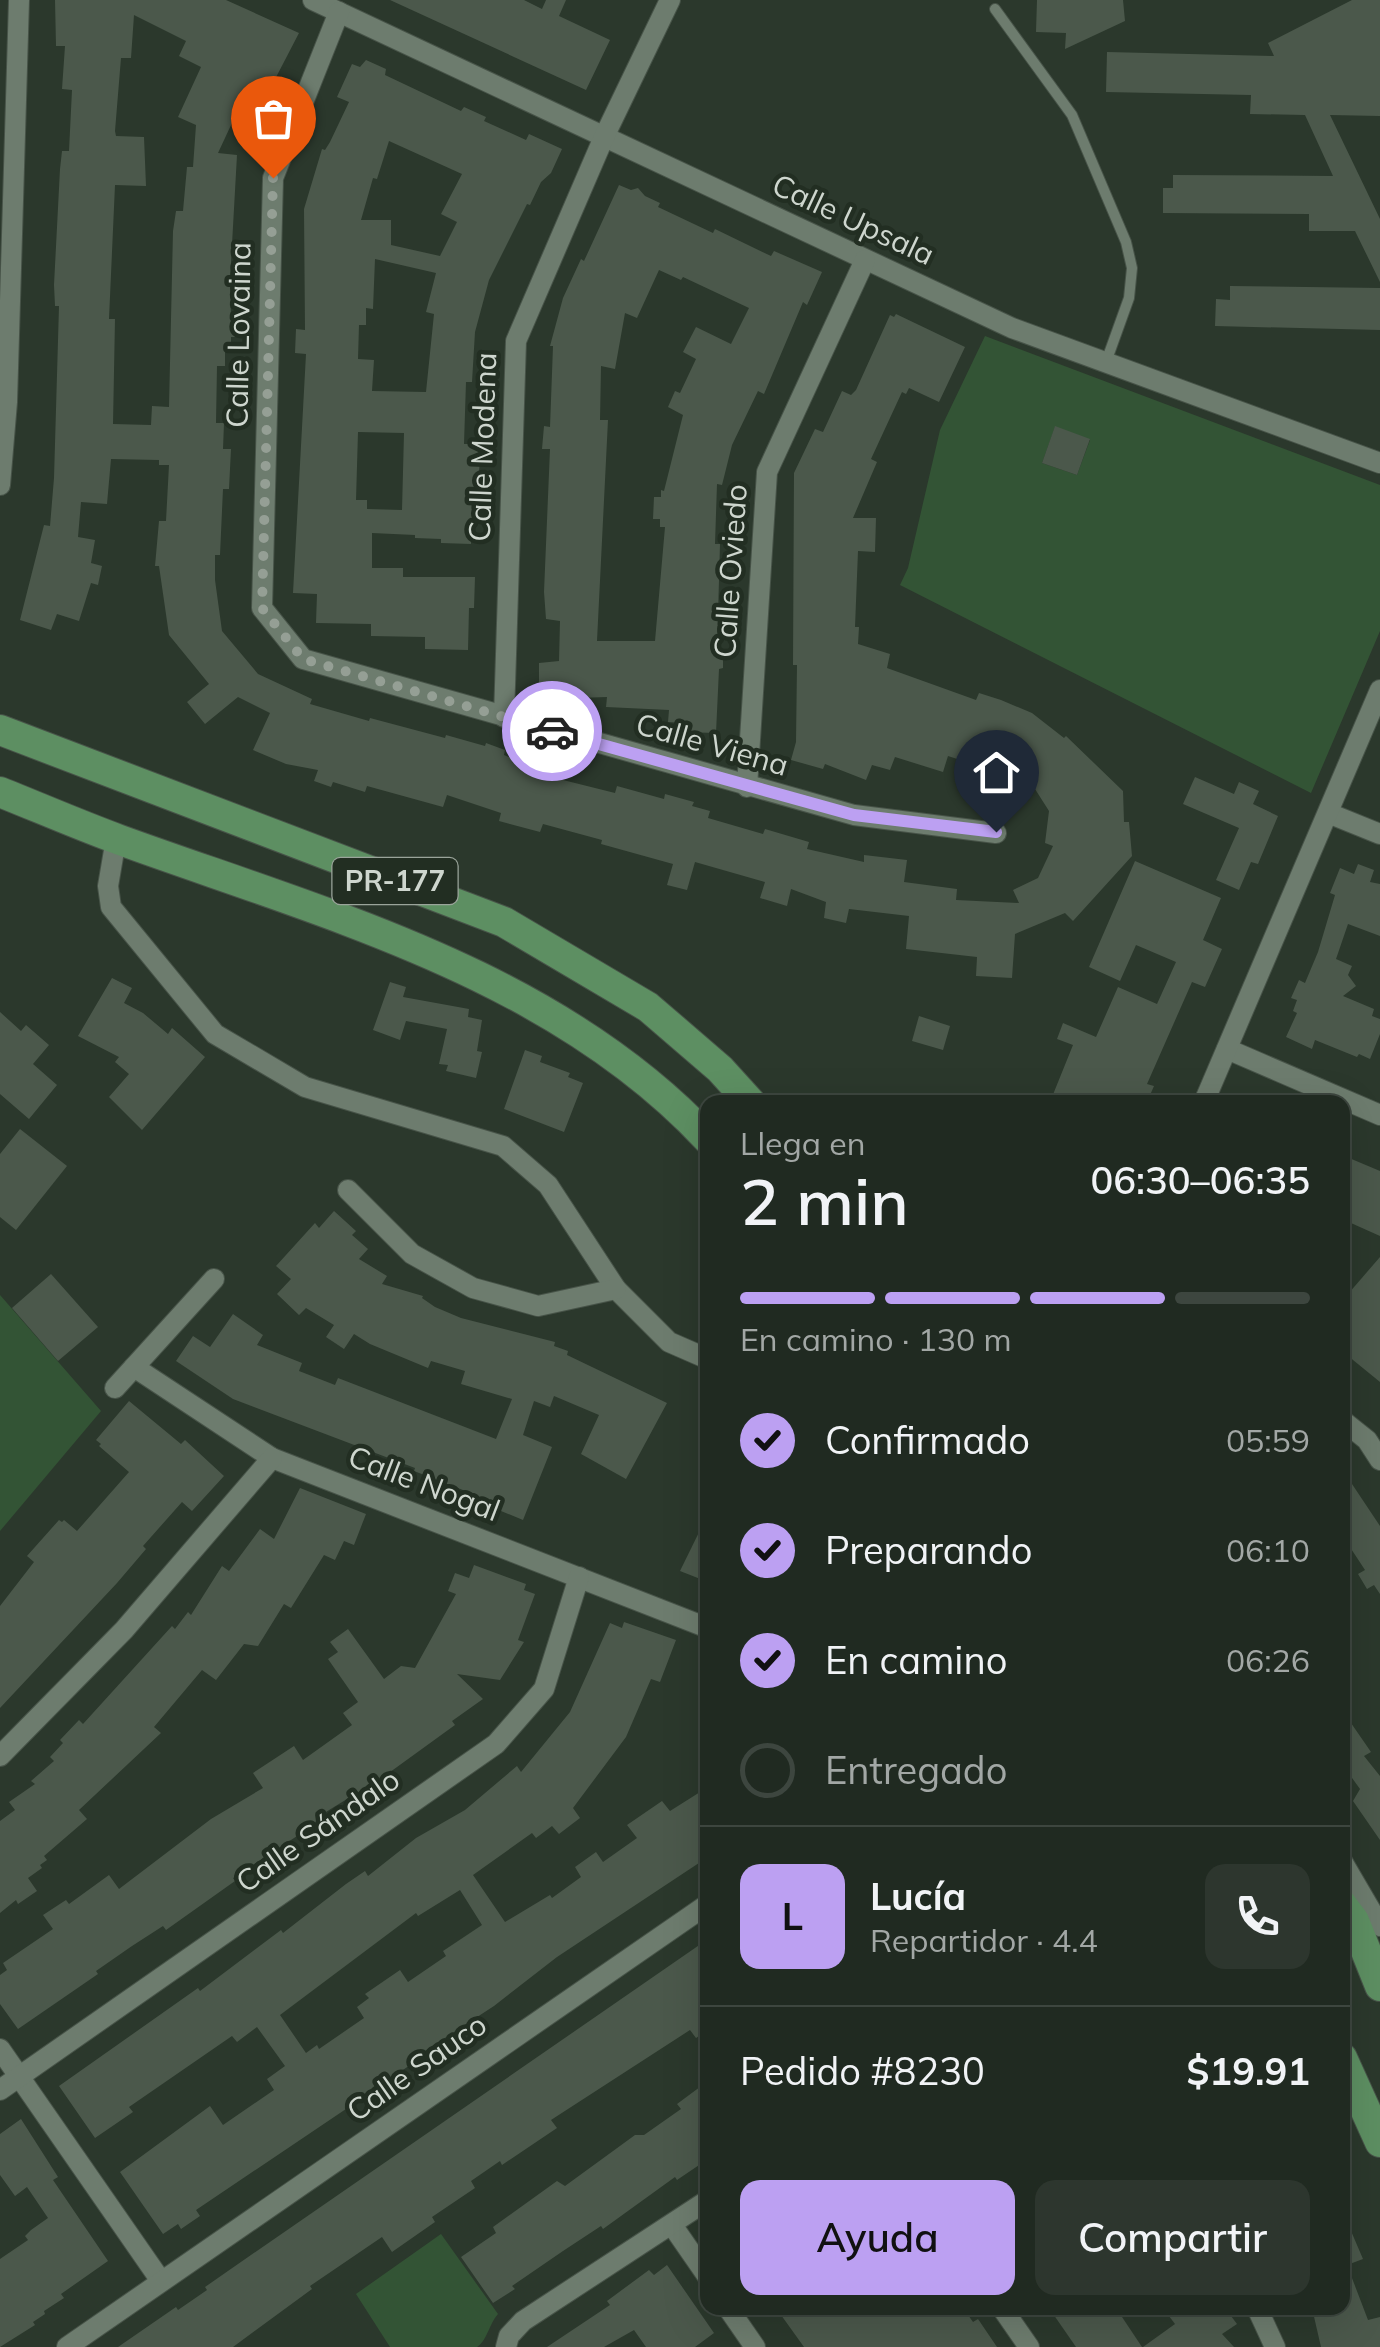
<!DOCTYPE html>
<html lang="es">
<meta charset="utf-8">
<style>
:root{--surface:#202a21;--page:#2d362e;--text:#f1f3f6;--muted:#a2a7a5;--line:#3d463f;--accent:#bca0f2}
body{margin:0;font-family:Mulish,sans-serif;background:var(--page);color:var(--text);height:100vh;display:flex;flex-direction:column;font-size:38px;white-space:nowrap}
*{box-sizing:border-box;margin:0}
p{font-size:32px;color:var(--muted)}
.icon{flex:none;width:55px;height:55px;fill:none;stroke:currentColor;stroke-width:2;stroke-linecap:round;stroke-linejoin:round}
.map{position:relative;flex:1;overflow:hidden}
.panel{position:absolute;left:700px;top:1095px;width:650px;height:1220px;display:flex;flex-direction:column;background:var(--surface);border-radius:20px;box-shadow:0 10px 40px #0002,0 0 0 2px var(--line)}
.panel>*{flex:none}
.pin{position:absolute;display:grid;place-items:center;width:85px;height:85px;color:#fff;margin:-102px -42px;border-radius:50% 50% 50% 0;rotate:-45deg;box-shadow:0 0 10px #0007}
.pin .icon{rotate:45deg}
.courier{position:absolute;display:grid;place-items:center;width:100px;height:100px;margin:-50px;border:8px solid #bca0f2;border-radius:50%;background:#fff;color:#222;box-shadow:0 2px 12px #0007}
.summary em{font-style:normal;font-weight:600}
.summary div{display:flex;flex-direction:column-reverse}
.summary{display:flex;align-items:center;justify-content:space-between;height:170px;padding:0 40px}
h1{font-size:65px;font-weight:600;line-height:75px}
.bar{display:grid;grid-template-columns:repeat(4,1fr);gap:15px 10px;align-content:center;height:120px;padding:0 40px}
.bar i{height:12px;border-radius:8px;background:var(--line)}
.bar .active{background:var(--accent)}
.bar p{grid-column:span 4}
.line{display:flex;align-items:center;gap:25px;padding:0 40px;border-top:2px solid var(--line)}
.line div{flex:1}
.round{display:grid;place-items:center;flex:none;width:105px;height:105px;border-radius:20px;background:var(--page)}
ol{padding:0 40px;list-style:none}
li{display:flex;align-items:center;gap:30px;height:110px}
li p{margin-inline-start:auto}
li .icon{padding:10px;border-radius:50%;background:var(--accent);color:#111;stroke-width:4}
li:last-child{color:var(--muted)}
li i{width:55px;height:55px;border:5px solid var(--line);border-radius:50%}
.primary-button{display:flex;gap:20px;margin-top:auto;padding:20px 40px}
.primary-button a{flex:1;height:115px;border-radius:20px;background:var(--accent);color:#111;font-size:40px;font-weight:600;line-height:115px;text-align:center}
.primary-button a+a{background:var(--page);color:var(--text)}
.map>svg:first-child{display:block}
.green{fill:#335435;fill-rule:evenodd}
.building{fill:#4b584b;fill-rule:evenodd}
.lines{fill:none;stroke-linecap:round;stroke-linejoin:round}
.lane-casing{stroke:#475348;stroke-width:12}
.street-casing{stroke:#475348;stroke-width:22}
.primary-casing{stroke:#475348;stroke-width:32}
.lane{stroke:#6d7c6e;stroke-width:10}
.street{stroke:#6d7c6e;stroke-width:20}
.primary{stroke:#5d8f62;stroke-width:30}
.done{stroke:#959f95;stroke-width:10;stroke-dasharray:0 18}
.route{stroke:#bca0f2;stroke-width:12}
.labels{text-anchor:middle;stroke-width:9;stroke-linejoin:round;paint-order:stroke}
.shield{fill:#222e22;stroke:#9aa49a;stroke-width:2.5}
.shield-label{font-size:28px;font-weight:bold;fill:#ced6ce}
.street-label{font-size:30px;fill:#ced6ce;stroke:#222e22}
</style>
<div class="map">
<svg width="1380" height="2347" viewBox="0 0 1380 2347">
<rect width="100%" height="100%" fill="#2b382c"/>
<!-- green -->
<g class="green">
<path d="M985,336l395,149v146l-69,162 -411,-208 8,-17 32,-138zM1055,427l35,13 -13,35 -35,-12z"/>
<polygon points="0,1295 101,1411 0,1531"/>
<path d="M441,2234l57,80c-9,10 -11,27 -21,33h-87l-34,-53z"/>
</g>
<!-- building -->
<g class="building">
<path d="M55,0h171l73,33 -27,52 -7,-3 -9,18 -11,-5 -27,58 19,2 -7,125 1,38h8l-1,19h-7v13h-6v16h-8l-1,57h8l-1,26h8l-2,40h-6l-3,66h-5v25l7,51 36,43 54,25 -2,5 59,17 1,-3 75,20 1,-3 39,11 1,-3 19,7 -1,5 7,3 33,9 2,-8 17,4 -4,16 56,14 2,-7 47,13 1,-5 29,8 -2,4 18,5 -2,7 55,16 2,-5 44,13 -2,7 57,13v-7l43,5 -3,22 53,7 -1,11 63,3 -6,-13 25,-12 15,-32 -8,-3 4,-32 -14,-22 -35,-25 -3,8 -49,-16 -5,16 -48,-15 -5,13 -18,-5 -6,15 -41,-16 -2,5 -32,-9 5,-18 1,-77h-4l1,-192 21,-44 8,3 19,-41 9,4 5,-5 34,-75 4,2 2,-3 69,33 -26,55 -30,-14 -3,6 -4,-2 -31,67 6,3 -24,56h23l-1,34 -17,-1 -3,76h4l-1,17 32,10 -3,14 89,32 3,-7 22,7 31,13 32,25 2,-2 57,55 1,31h5l3,34 -59,65 -8,-8 -50,21 -3,44 -36,-2 1,-19 -71,-8 3,-33 -60,-7 -3,14 -22,-5 2,-16 -35,-13 -4,17 -27,-8 5,-16 -70,-20 -8,28 -20,-5 6,-21 -72,-20 1,-4 -59,-16 -3,8 -41,-11 2,-8 -54,-18 -4,12 -76,-21 -2,6 -32,-10 -2,5 -17,-6 4,-11 -32,-6 -33,-14 17,-37 -32,-16 -33,27 -18,-22 22,-18 -40,-49 -10,-69h-4l4,-45h7l3,-56h-10v-5l-48,-1 -4,45 -26,-2 -3,35 17,3 -4,23 11,3 -4,19 -7,-2 -12,38 -22,-7 -6,16 -31,-10 24,-95 6,1 4,-48 5,-172h-4l-1,-21 6,-116 2,-18h7l3,-61 -10,-1 3,-43h-9zM134,15l52,26 -7,15 22,11 -23,50 18,8 -3,42h-6l-4,44h-7l-3,20 -4,176 -17,-1 -1,19 -38,-1 2,-105h-6l6,-134 31,1 -2,-49 -28,-1 -1,-5 6,-73h10z"/>
<polygon points="390,0 524,0 542,9 546,0 566,0 559,16 610,40 586,90"/>
<polygon points="1037,0 1123,0 1125,21 1065,49 1066,33 1036,32"/>
<polygon points="1352,0 1380,0 1380,116 1330,115 1380,219 1380,282 1355,231 1309,231 1309,214 1163,213 1163,188 1173,188 1173,175 1333,176 1305,115 1250,114 1251,95 1106,92 1107,52 1274,56 1268,43"/>
<path d="M366,60l20,9 -1,6 76,36 3,-4 22,10 -2,4 42,19 3,-6 33,15 -11,24 -10,9 -11,23 -3,-1 -38,76 -14,52 -3,50h-6l-2,62h14l2,15 -5,66h-4v19l-30,-1v-4l-26,-1v-3l-43,-2v35h31v9h72l-1,31h-5l-1,42 -43,-1v-12l-54,-1v-12l-55,-1 1,-29 -24,-1 13,-239 -11,-1 1,-24 9,1 -1,-121 18,-60 3,1 5,-8 19,-40 -12,-5 15,-33 8,3zM389,141l73,33 -21,40 16,8 -17,34 -49,-11v-25h-30l12,-42 4,1zM375,259l61,14 -10,39 8,2 -8,78 -54,-1 2,-31 -16,-1 1,-34h7v-17l7,1zM358,432l46,1 -2,77 -35,-1v-9h-11z"/>
<path d="M619,185l12,5 7,-2 7,8 15,7 -2,4 55,26 2,-4 56,27 3,-5 48,21 -15,33 -4,-3 -39,92 -6,-3 -26,54 -10,40 -5,-1 -2,60h5l-3,107h6v17l-4,1 -3,64 -33,-1v-9l-15,-1 1,-12 -63,-3 1,-10 -59,2v-18l-9,2v-20l20,-2 1,-40 -14,-2 -2,-27 6,-143h-8l2,-23 6,1 3,-81h-3l13,-48 18,-39 3,2zM659,270l22,10 2,-3 66,31 -18,36 -35,-17 -13,25 13,7 -16,34 -5,-2 -7,16 15,8 -19,76 -3,-1v7h-7l-1,22h7v8h5l-10,114h-58l11,-221h-8l1,-54 14,3 10,-56 12,5z"/>
<polygon points="1230,286 1380,288 1380,330 1215,326 1216,299 1230,300"/>
<polygon points="1055,426 1090,439 1077,475 1042,463"/>
<polygon points="1195,777 1234,794 1239,782 1259,791 1253,804 1278,816 1258,864 1251,862 1239,890 1216,880 1239,828 1183,804"/>
<polygon points="1135,861 1221,898 1203,940 1222,949 1205,987 1192,982 1147,1084 1154,1086 1147,1102 1050,1102 1073,1045 1057,1039 1063,1023 1096,1037 1118,987 1157,1004 1176,962 1136,945 1120,981 1089,967"/>
<polygon points="1358,864 1374,870 1370,882 1380,884 1380,936 1348,924 1336,959 1352,966 1348,975 1356,986 1343,996 1374,1009 1372,1016 1380,1019 1380,1034 1370,1059 1359,1054 1357,1057 1315,1040 1312,1049 1286,1037 1297,1013 1293,1011 1297,1000 1291,998 1299,980 1305,983 1318,952 1335,895 1330,893 1340,868 1354,874"/>
<polygon points="112,978 132,988 124,1003 143,1013 168,1034 172,1028 205,1057 142,1130 109,1097 129,1074 115,1062 119,1057 78,1036"/>
<polygon points="390,982 406,987 403,997 469,1009 468,1017 482,1020 477,1051 482,1052 476,1078 446,1071 448,1065 439,1064 447,1029 406,1021 400,1040 373,1030"/>
<polygon points="0,1012 21,1031 26,1025 49,1045 33,1064 57,1085 29,1119 0,1094"/>
<polygon points="919,1016 950,1026 943,1050 912,1041"/>
<polygon points="525,1050 542,1056 540,1062 570,1073 568,1077 583,1083 564,1132 504,1109"/>
<polygon points="20,1129 67,1166 16,1230 0,1217 0,1154"/>
<polygon points="1342,1155 1380,1171 1380,1236 1342,1219"/>
<polygon points="334,1211 356,1231 352,1235 368,1249 359,1259 387,1276 382,1284 423,1296 422,1298 435,1307 461,1318 555,1342 554,1346 568,1351 567,1355 667,1403 626,1479 581,1454 599,1415 554,1396 550,1407 534,1401 523,1435 552,1447 523,1520 489,1506 467,1495 468,1492 414,1471 415,1468 233,1399 176,1361 193,1336 210,1347 233,1314 263,1335 257,1345 302,1363 299,1371 335,1385 338,1378 496,1439 512,1399 461,1384 465,1371 431,1361 428,1368 370,1344 354,1334 344,1349 326,1337 334,1325 306,1308 299,1315 277,1294 291,1279 276,1266 315,1223 319,1228"/>
<polygon points="1380,1257 1380,1382 1342,1351 1342,1301"/>
<polygon points="51,1274 98,1327 58,1361 12,1308"/>
<polygon points="129,1401 181,1444 185,1440 224,1476 192,1511 182,1502 143,1546 146,1549 117,1583 0,1708 0,1606 34,1562 27,1556 59,1520 62,1522 64,1520 77,1531 129,1472 99,1446 101,1444 96,1440"/>
<polygon points="1342,1469 1380,1526 1380,1594 1374,1585 1367,1589 1358,1574 1365,1570 1342,1535"/>
<polygon points="300,1488 366,1514 354,1545 344,1541 335,1560 324,1555 291,1608 284,1604 258,1646 244,1644 216,1680 202,1670 154,1727 161,1733 79,1810 87,1819 44,1856 47,1860 40,1865 42,1868 28,1878 37,1891 18,1904 16,1900 0,1913 0,1821 15,1810 9,1802 35,1784 31,1781 54,1761 50,1757 63,1743 60,1740 79,1720 83,1724 172,1626 175,1629 188,1612 191,1615 222,1566 229,1571 260,1529 274,1539"/>
<polygon points="708,1514 708,1582 680,1571"/>
<polygon points="474,1565 526,1584 524,1590 535,1594 518,1640 524,1642 500,1680 457,1674 483,1699 452,1721 455,1725 386,1775 321,1815 323,1819 233,1878 235,1881 166,1930 163,1926 132,1946 96,1971 98,1974 18,2029 0,2004 0,1975 7,1970 3,1963 53,1929 43,1915 66,1900 69,1904 109,1875 119,1889 211,1819 263,1788 253,1773 294,1746 303,1760 352,1725 343,1713 358,1702 328,1659 338,1652 330,1642 348,1629 384,1679 401,1666 415,1668 456,1594 448,1591 455,1573 469,1578"/>
<path d="M624,1622l52,18 -16,42 -9,-3 -25,58 -53,71 7,10 -21,16 -7,-8 -16,12 -4,-5 -59,42 32,47 45,-27 2,3 29,-21 -6,-10 21,-15 7,10 34,-24 -10,-13 35,-24 8,10 38,-24v70l-151,100 -63,49 -86,56 2,3 -24,17 -190,128 4,6 -19,13 -3,-5 -15,10 -43,-62 90,-66 13,19 51,-35 -7,-11 18,-13 -28,-39 -20,15 -5,-6 -103,71 4,5 -38,26 -36,-52 139,-98 2,3 81,-61 2,3 63,-49 19,-13 3,5 48,-38 49,-28 52,-44 4,6 49,-60 40,-89 12,5zM460,1890l22,35 -39,26 3,5 -38,26 -8,-12 -35,24 4,4 -12,9 7,11 -45,31 -2,-4 -11,8 -26,-38 136,-102 2,3z"/>
<polygon points="1342,1710 1371,1752 1364,1756 1380,1776 1380,1840 1353,1801 1360,1789 1342,1764"/>
<polygon points="708,1939 708,2030 696,2038 690,2030 551,2120 557,2128 502,2165 500,2161 471,2181 475,2188 432,2217 435,2222 392,2252 382,2237 310,2286 312,2289 233,2347 118,2347 176,2307 178,2310 207,2290 205,2287 238,2264"/>
<polygon points="708,2081 708,2159 677,2180 675,2177 603,2229 601,2226 563,2251 512,2286 515,2289 493,2303 461,2257 496,2233 493,2227 557,2181 565,2186 635,2135 644,2135 681,2109 677,2104"/>
<polygon points="21,2119 58,2177 53,2180 108,2261 61,2294 64,2298 44,2311 45,2314 33,2322 35,2325 0,2347 0,2259 28,2240 25,2236 31,2230 48,2218 27,2187 15,2196 0,2175 0,2134"/>
<polygon points="1342,2210 1363,2259 1347,2265 1368,2320 1380,2317 1380,2347 1321,2347 1312,2308 1342,2308"/>
<polygon points="667,2265 714,2333 695,2347 646,2347 634,2330 604,2347 547,2347 610,2305 607,2301 649,2270 654,2275"/>
<polygon points="776,2308 963,2308 973,2322 978,2319 997,2347 804,2347"/>
<polygon points="1049,2308 1116,2308 1142,2347 1076,2347"/>
<polygon points="1163,2308 1225,2308 1237,2324 1222,2334 1234,2347 1143,2347 1175,2324"/>
</g>
<g class="lines">
<!-- lane casing -->
<g class="lane-casing">
<polyline id="lane" points="995,9 1072,115 1126,242 1132,268 1129,298 1106,362"/>
</g>
<!-- street casing -->
<g class="street-casing">
<g id="street">
<polyline points="313,0 1012,328 1380,463"/>
<polyline points="339,12 273,178 262,608 303,659 854,815 996,833"/>
<polyline points="0,485 7,402 19,0"/>
<polyline points="504,717 516,341 604,137 670,0"/>
<polyline points="747,787 767,472 865,260"/>
<polyline points="1328,813 1380,834"/>
<polyline points="116,839 108,886 111,907 215,1034 305,1087 503,1146 548,1185 616,1289 669,1342 708,1359"/>
<polyline points="1227,1049 1380,1115"/>
<polyline points="1204,1102 1380,690"/>
<polyline points="348,1190 412,1254 473,1288 538,1306 616,1289"/>
<polyline points="134,1367 272,1458 708,1628"/>
<polyline points="115,1388 214,1279"/>
<polyline points="1342,1420 1367,1440 1380,1460"/>
<polyline points="0,1756 124,1630 272,1458"/>
<polyline points="1342,1861 1380,1926"/>
<polyline points="0,2049 161,2281"/>
<polyline points="0,2090 496,1744 544,1689 579,1577"/>
<polyline points="672,2225 708,2277"/>
<polyline points="728,2308 755,2347"/>
<polyline points="1002,2308 1029,2347"/>
<polyline points="1257,2308 1275,2347"/>
<polyline points="67,2347 708,1904"/>
<polyline points="506,2347 509,2336 523,2321 708,2200"/>
</g>
</g>
<!-- primary casing -->
<g class="primary-casing">
<g id="primary">
<polyline points="0,730 504,922 648,1007 720,1069 750,1102"/>
<path d="M0,792c40,16 79,33 120,48 204,74 434,134 588,299"/>
<polyline points="1342,1905 1354,1921 1380,1986"/>
<polyline points="1342,2058 1380,2142"/>
</g>
</g>
<!-- lane -->
<use href="#lane" class="lane"/>
<!-- street -->
<use href="#street" class="street"/>
<!-- primary -->
<use href="#primary" class="primary"/>
</g>
<g class="lines">
<!-- done -->
<polyline class="done" points="273,178 262,608 303,659 552,731"/>
<!-- route -->
<polyline class="route" points="552,731 854,815 996,832"/>
</g>
<g class="labels">
<!-- shield labels -->
<rect class="shield" x="332.5" y="858" width="125" height="46" rx="8"/>
<g class="shield-label">
<text x="395" y="891">PR-177</text>
</g>
<!-- street labels -->
<g class="street-label">
<text transform="translate(853 220) rotate(25)" y="10">Calle Upsala</text>
<text transform="translate(239 335) rotate(-89)" y="10">Calle Lovaina</text>
<text transform="translate(483 447) rotate(-88)" y="10">Calle Modena</text>
<text transform="translate(731 571) rotate(-86)" y="10">Calle Oviedo</text>
<text transform="translate(712 745) rotate(16)" y="10">Calle Viena</text>
<text transform="translate(424 1484) rotate(21)" y="10">Calle Nogal</text>
<text transform="translate(318 1831) rotate(-35)" y="10">Calle Sándalo</text>
<text transform="translate(417 2068) rotate(-35)" y="10">Calle Sauco</text>
</g>
</g>
</svg>
<div class="pin" style="left:273px;top:178px;background:#ea580c"><svg class="icon" aria-label="bag" viewBox="0 0 24 24"><path d="M5 8h14l-1 12H6zM9 8a3 3 0 0 1 6 0"/></svg></div>
<div class="pin" style="left:996px;top:832px;background:#1f2937"><svg class="icon" aria-label="home" viewBox="0 0 24 24"><path d="M3 11l9-7 9 7M6 9v11h12V9"/></svg></div>
<div class="courier" style="left:552px;top:731px"><svg class="icon" aria-label="car" viewBox="0 0 24 24"><path d="M5 17H2v-5l4-1 3-4h7l3 4 3 1v5h-3M9 17h6M6 11h13"/><circle cx="7" cy="17" r="2"/><circle cx="17" cy="17" r="2"/></svg></div>
<section class="panel">
<div class="summary"><div><h1>2 min</h1><p>Llega en</p></div><em>06:30–06:35</em></div>
<div class="bar"><i class="active"></i><i class="active"></i><i class="active"></i><i></i><p>En camino · 130 m</p></div>
<ol>
<li><svg class="icon" aria-label="check" viewBox="0 0 24 24"><path d="M5 12l5 5 9-10"/></svg>Confirmado<p>05:59</p></li>
<li><svg class="icon" aria-label="check" viewBox="0 0 24 24"><path d="M5 12l5 5 9-10"/></svg>Preparando<p>06:10</p></li>
<li><svg class="icon" aria-label="check" viewBox="0 0 24 24"><path d="M5 12l5 5 9-10"/></svg>En camino<p>06:26</p></li>
<li><i></i>Entregado</li>
</ol>
<div class="line" style="height:180px"><b class="round" style="background:var(--accent);color:#111">L</b><div><b>Lucía</b><p>Repartidor · 4.4</p></div><a class="round"><svg class="icon" aria-label="phone" viewBox="0 0 24 24"><path d="M5 4h4l2 5-3 2q2 4 5 5l2-3 5 2v4C11 20 4 13 5 4z"/></svg></a></div>
<div class="line" style="height:130px"><div>Pedido #8230</div><b>$19.91</b></div>
<div class="primary-button"><a>Ayuda</a><a>Compartir</a></div>
</section>
</div>
